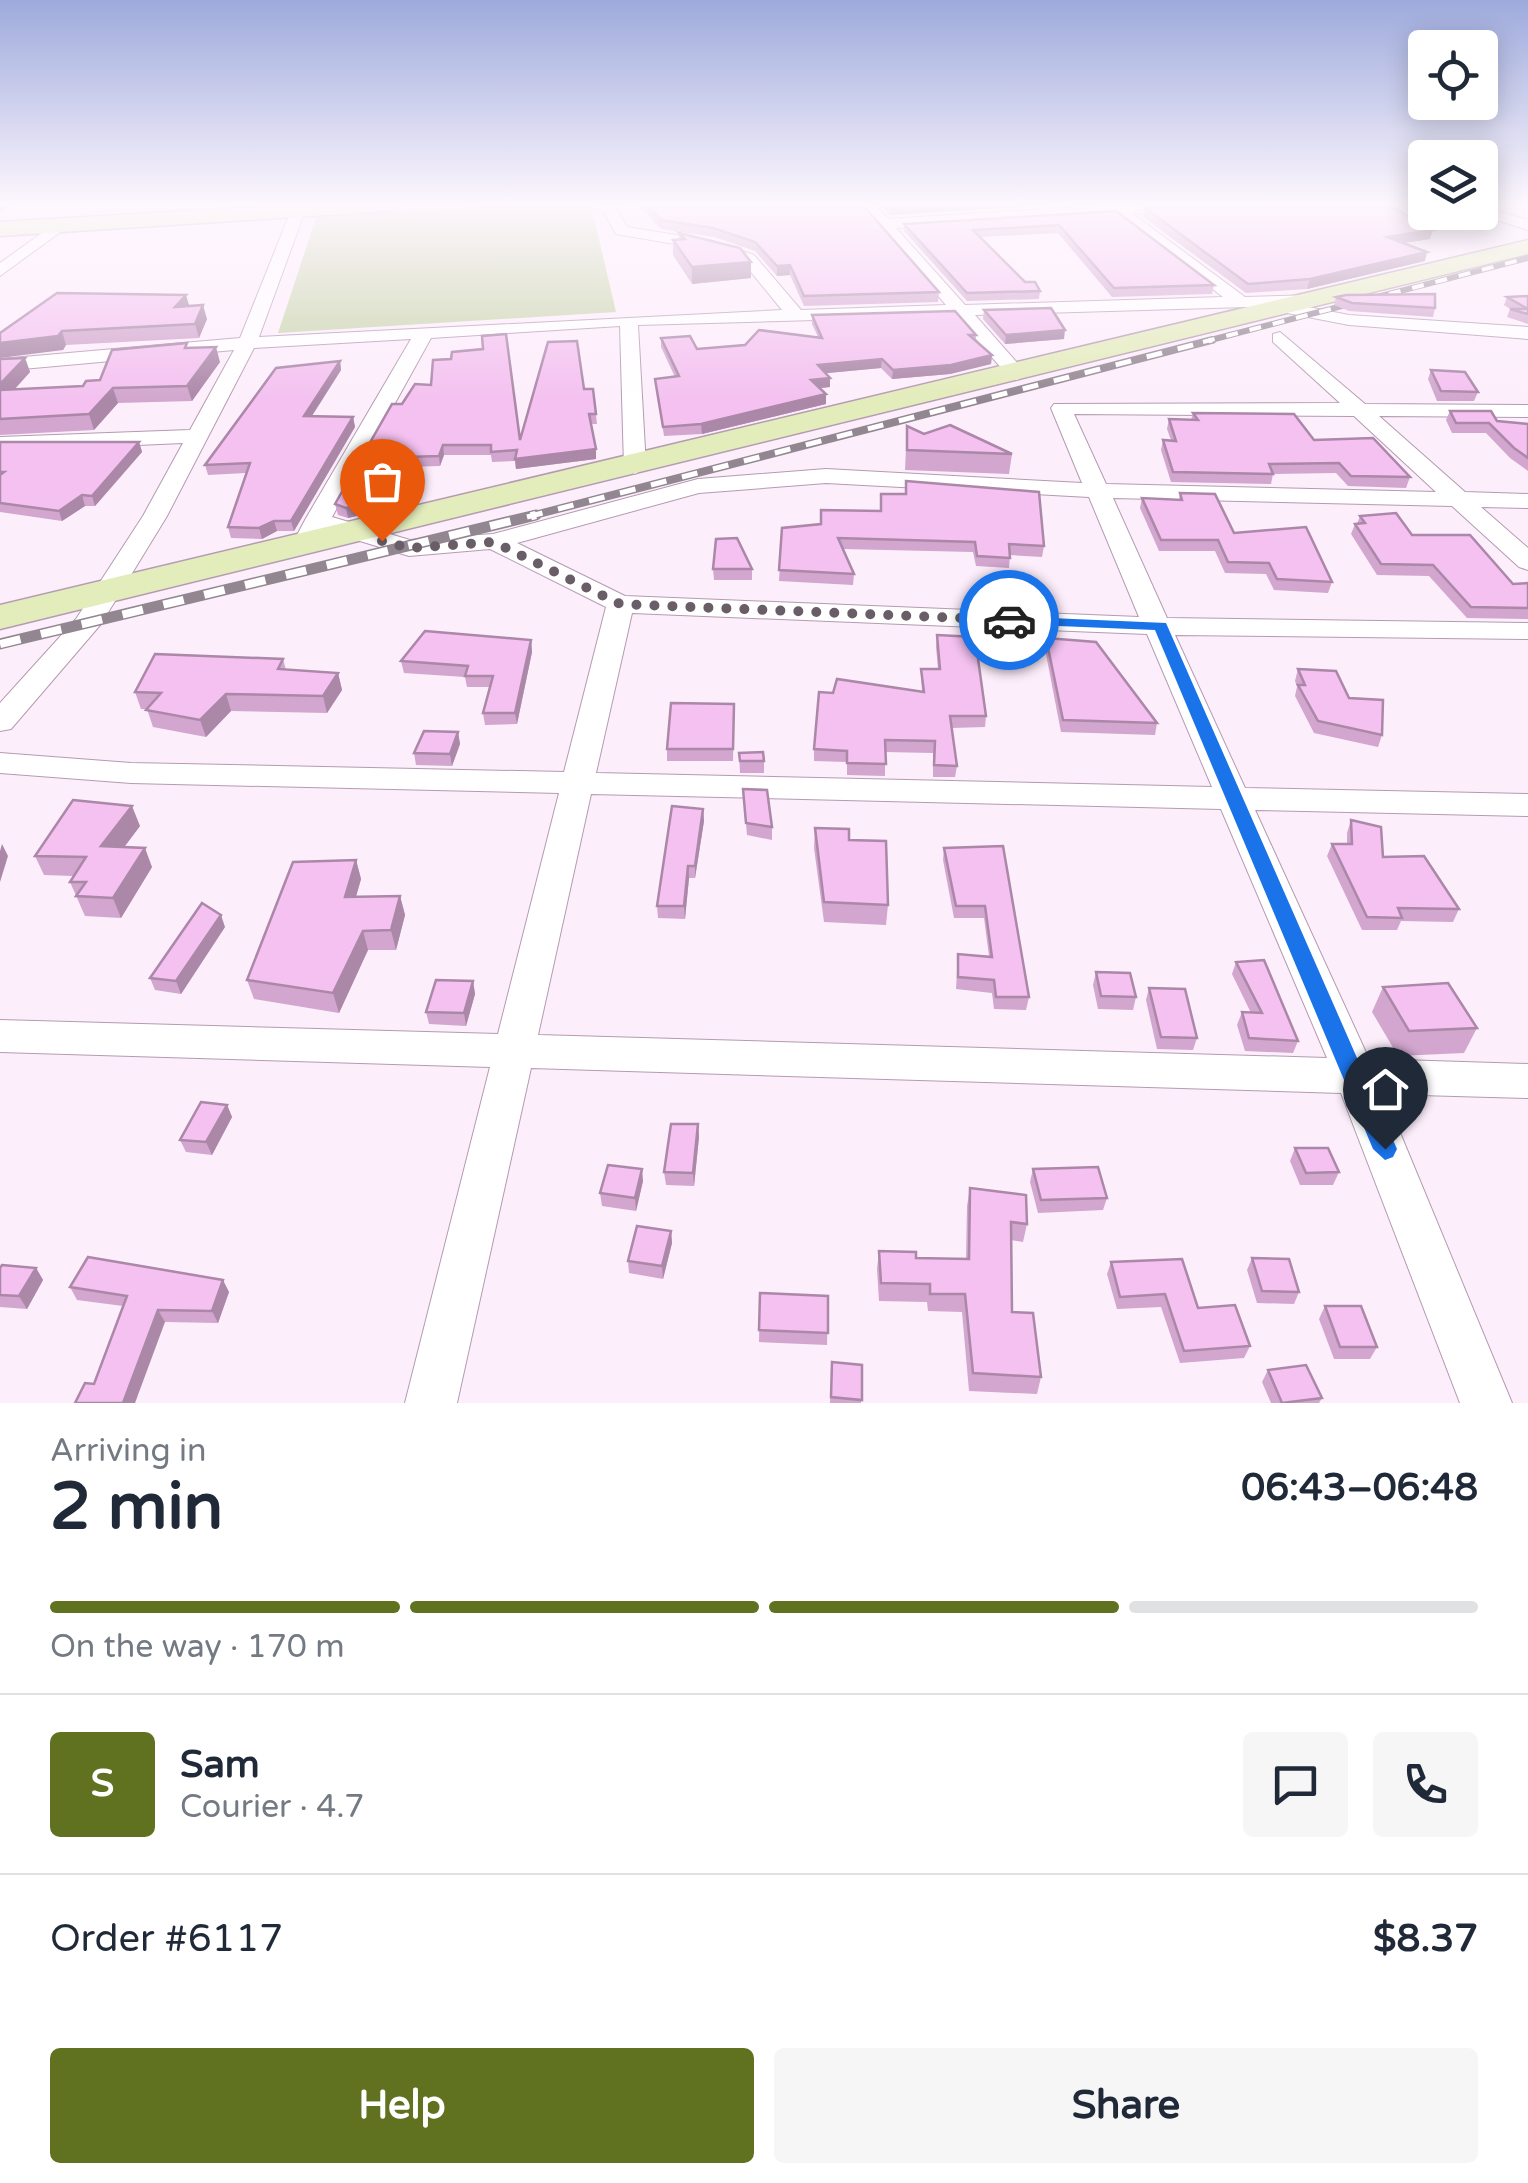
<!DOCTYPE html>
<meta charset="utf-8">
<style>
:root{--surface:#fff;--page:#f6f6f7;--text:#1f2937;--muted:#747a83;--line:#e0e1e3;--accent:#60721f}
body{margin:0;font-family:"Varela Round",sans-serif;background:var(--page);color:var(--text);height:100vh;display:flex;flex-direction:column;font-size:38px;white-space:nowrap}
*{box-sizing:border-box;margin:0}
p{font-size:32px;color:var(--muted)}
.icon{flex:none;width:55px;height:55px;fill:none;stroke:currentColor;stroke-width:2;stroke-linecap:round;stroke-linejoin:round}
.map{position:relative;height:1403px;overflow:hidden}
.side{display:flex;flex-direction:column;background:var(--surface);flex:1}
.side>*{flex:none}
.buttons{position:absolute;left:1408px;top:30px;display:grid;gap:20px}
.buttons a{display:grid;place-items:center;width:90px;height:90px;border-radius:10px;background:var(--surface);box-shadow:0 5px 25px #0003;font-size:50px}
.pin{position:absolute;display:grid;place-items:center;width:85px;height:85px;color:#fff;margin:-102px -42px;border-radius:50% 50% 50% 0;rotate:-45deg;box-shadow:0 0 10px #0007}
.pin .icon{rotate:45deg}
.courier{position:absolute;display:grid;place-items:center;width:100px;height:100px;margin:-50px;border:8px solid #1a73e8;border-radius:50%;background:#fff;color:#222;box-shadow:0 2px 12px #0007}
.overview em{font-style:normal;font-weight:800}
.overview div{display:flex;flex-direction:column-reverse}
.overview{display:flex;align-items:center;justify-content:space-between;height:170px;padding:0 50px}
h1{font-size:65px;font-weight:800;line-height:75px}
.bar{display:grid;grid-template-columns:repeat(4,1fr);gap:15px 10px;align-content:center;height:120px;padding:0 50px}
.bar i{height:12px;border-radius:8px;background:var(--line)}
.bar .selected{background:var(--accent)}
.bar p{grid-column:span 4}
.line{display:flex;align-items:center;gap:25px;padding:0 50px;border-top:2px solid var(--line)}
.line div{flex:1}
.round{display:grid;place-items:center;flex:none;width:105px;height:105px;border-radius:10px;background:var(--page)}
.primary-button{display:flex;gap:20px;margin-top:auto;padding:20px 50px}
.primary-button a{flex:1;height:115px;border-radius:10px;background:var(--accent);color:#fff;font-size:40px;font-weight:800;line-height:115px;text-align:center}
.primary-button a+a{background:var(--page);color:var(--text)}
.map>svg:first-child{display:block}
.green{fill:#c8d4ab}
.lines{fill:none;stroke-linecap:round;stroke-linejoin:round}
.street-casing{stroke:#b49bb1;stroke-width:2}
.secondary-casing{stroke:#b49bb1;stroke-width:3}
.street{fill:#fff;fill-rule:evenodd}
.secondary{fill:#e3ecbb;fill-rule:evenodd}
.rail-far2-casing{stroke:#928691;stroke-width:6}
.rail-far1-casing{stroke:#928691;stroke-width:8}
.rail-casing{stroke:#928691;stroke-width:11}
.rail-far2{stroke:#fff;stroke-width:4;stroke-dasharray:12;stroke-linecap:butt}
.rail-far1{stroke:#fff;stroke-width:5;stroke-dasharray:16;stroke-linecap:butt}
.rail{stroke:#fff;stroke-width:8;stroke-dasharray:21;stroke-linecap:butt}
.wall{fill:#d2a6ce}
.shaded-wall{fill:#ab87a8}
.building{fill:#f4c1f0;stroke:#ab87a8;stroke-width:2.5}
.route{fill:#1a73e8}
.done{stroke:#695e68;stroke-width:10;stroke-dasharray:0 18}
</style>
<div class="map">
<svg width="1528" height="1403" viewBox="0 0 1528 1403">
<rect width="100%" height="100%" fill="#fdeefc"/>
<!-- green -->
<polygon class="green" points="513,205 591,205 616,312 278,333 317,215"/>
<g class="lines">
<!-- street casing -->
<g class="street-casing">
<g id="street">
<path d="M600,205h14l13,22 86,14 41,14 47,55 145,-5 -86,-100h15l13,14 221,-14h102l-7,4 -71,5 112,83 69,-2 9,5 -3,4 -17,2 46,9 179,12v12l-179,-14 -67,-13 -2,-6 -305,9 52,59 -10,6 -7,-2 -54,-62 -318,9 8,142 -11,7 -11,-7 -4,-141 -189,12 -99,179 78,23 83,-6 205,-55 128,-10 256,14 -31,-75 3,-4 286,-1 -67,-61v-8l7,-2 85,72 163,1v12l-149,-1 86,76 63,2v14l-47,-1 47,41v22l-9,-3 -67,-61 -339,-8 54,120 361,5v16l-353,-4 70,153 283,6v22l-273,-6 114,249 159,5v34l-144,-4 128,309h-52l-119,-310 -810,-25 -74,335h-52l85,-336 -490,-15v-32l498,14 61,-241 -428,-10 -131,-10v-20l131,10 433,9 42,-165 -116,-58 -81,7 -85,-26 -7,12h-18l-3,-5 9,-17 106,-181 -157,9 -87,168 -66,108 -90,105 -11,2v-28l76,-84 67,-103 40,-73 -183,8v-14l190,-7 44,-80 -234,21v-12l240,-21 51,-127 7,-4 7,4 -46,126 523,-27 -40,-49 -32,-11 -94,-16zM1116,215l107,82 -258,8 -69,-77zM1074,414l280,2 82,76 -330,-8zM826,483l263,14 50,120 -514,-21 -108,-53 182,-50zM632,613l515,21 65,153 -616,-14zM591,794l630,15 106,249 -789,-23z"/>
<polygon points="1480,206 1528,220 1528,230 1475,213 1480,212"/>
<polygon points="57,222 70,225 0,276 0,263"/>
</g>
</g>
<!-- secondary casing -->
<g class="secondary-casing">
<g id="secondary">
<polygon points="288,205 398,205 388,211 0,236 0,222"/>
<polygon points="1528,240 1528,254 0,629 0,605"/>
</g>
</g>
<!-- street -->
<use href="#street" class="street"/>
<!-- secondary -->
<use href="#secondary" class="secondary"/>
<!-- rail-far2 casing -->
<g class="rail-far2-casing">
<polyline id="rail-far2" points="1203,342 1528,258"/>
</g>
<!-- rail-far1 casing -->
<g class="rail-far1-casing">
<polyline id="rail-far1" points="527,517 1212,340"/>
</g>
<!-- rail casing -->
<g class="rail-casing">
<polyline id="rail" points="0,644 536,515"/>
</g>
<!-- rail-far2 -->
<use href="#rail-far2" class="rail-far2"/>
<!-- rail-far1 -->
<use href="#rail-far1" class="rail-far1"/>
<!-- rail -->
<use href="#rail" class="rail"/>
</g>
<!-- wall -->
<g class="wall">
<polygon points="639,205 863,205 939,292 938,302 804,306 790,275 777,276 755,251 714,237 661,229"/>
<polygon points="880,205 1052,205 890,215"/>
<polygon points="1145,208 1430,239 1404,243 1425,261 1307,289 1246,293 1143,217"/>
<polygon points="1116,211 1214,285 1212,294 1112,297 1058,233 981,237 1025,282 1040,291 1039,299 967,301 904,231 904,224"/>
<polygon points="679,233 751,262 751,278 692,284 673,255 673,240 679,239"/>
<polygon points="1528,296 1528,324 1507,317 1510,309 1504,305 1507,297"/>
<polygon points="1336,297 1435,308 1433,317 1349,311 1334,305"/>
<polygon points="189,306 207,319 199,338 66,345 63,350 0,333"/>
<polygon points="984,310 1064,339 1005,344 983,319"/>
<polygon points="812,315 976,335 976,341 992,355 991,364 950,374 892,379 881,368 826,373 830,387 820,388 826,394 826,404 702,434 664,436 655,379 675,377 661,347 661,338 697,349 818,337 812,324"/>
<polygon points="188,348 220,362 192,401 118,403 94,430 0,435 0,359 25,358 30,372 15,389 83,386"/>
<polygon points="340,361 341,370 312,416 353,417 355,427 294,531 277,531 262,539 231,538 228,527 246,473 208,475 205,465"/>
<polygon points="1431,370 1478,392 1474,401 1437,401 1428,379"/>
<polygon points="584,389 593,389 597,424 591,424 596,459 516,469 515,461 492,462 491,455 444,455 440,466 408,467 402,505 348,518 338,515 335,504 392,404 520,440"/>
<polygon points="1450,411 1497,421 1528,424 1528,471 1510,458 1486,433 1452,433 1446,420"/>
<polygon points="1193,413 1314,440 1410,477 1406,488 1348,486 1336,473 1273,474 1271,484 1171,482 1161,450 1163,440 1171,440 1167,429 1169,419 1191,420"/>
<polygon points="907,426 924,434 1012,454 1009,474 905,470"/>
<polygon points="0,442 139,442 142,452 95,506 85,506 62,521 0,512"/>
<polygon points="1180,493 1234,533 1332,582 1328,593 1274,590 1266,574 1225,573 1215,551 1159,551 1140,508 1142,498 1179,500"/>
<polygon points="1360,516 1412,535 1513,584 1528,583 1528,619 1467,618 1429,576 1377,575 1351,534 1355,524 1357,524"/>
<polygon points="821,524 1044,546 1042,557 1010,555 1009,568 976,566 973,552 843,549 854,574 853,585 779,581 782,528"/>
<polygon points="713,569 752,569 752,580 714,580"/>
<polygon points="937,635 986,716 985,727 952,728 957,766 955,777 933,777 933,753 885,752 885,776 847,775 847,762 814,761 814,749 833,693 922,692 921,669 938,669 936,647"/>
<polygon points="1046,638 1157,723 1155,735 1061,732 1045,649"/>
<polygon points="531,640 532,652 517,724 485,725 483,713 490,687 467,687 465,677 404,673 401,661"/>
<polygon points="283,659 286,670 338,673 342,690 327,713 231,711 206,737 153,727 147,709 141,709 135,692"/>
<polygon points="1298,669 1382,735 1378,747 1314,733 1295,696 1297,687 1295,681"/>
<polygon points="734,704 733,761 667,761 667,749"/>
<polygon points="458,732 460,744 452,766 416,765 414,753"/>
<polygon points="739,753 764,761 764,773 740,773"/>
<polygon points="743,789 772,827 772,840 747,835"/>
<polygon points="703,809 704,821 695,878 689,878 685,919 658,918 657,906"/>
<polygon points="1351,820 1383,857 1459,909 1453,922 1401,921 1397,930 1362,930 1327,856 1332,844 1347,844 1347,833"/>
<polygon points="140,826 124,847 152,867 121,918 85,916 70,882 73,876 44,875 35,856"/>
<polygon points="815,828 849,840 888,905 886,925 824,922 814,848"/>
<polygon points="1003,846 1029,997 1026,1010 994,1009 992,993 956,989 958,954 989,956 984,918 954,918 943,860 944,848"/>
<polygon points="356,860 361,879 356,897 400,896 405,915 396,950 368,950 339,1013 254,999 247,980"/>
<polygon points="225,927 181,994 155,990 150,978"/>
<polygon points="1236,962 1298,1041 1293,1053 1245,1051 1237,1025 1242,1012 1251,1013 1232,974"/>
<polygon points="1096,972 1136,997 1133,1010 1098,1009 1093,985"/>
<polygon points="473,981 475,994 466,1026 429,1024 426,1012"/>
<polygon points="1383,987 1477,1028 1464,1053 1398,1056 1372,1012"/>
<polygon points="1149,988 1197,1038 1193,1050 1157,1049 1146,1000"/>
<polygon points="227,1105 232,1117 212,1155 186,1152 180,1140"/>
<polygon points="698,1124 699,1137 694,1186 666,1185 664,1172"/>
<polygon points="1295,1148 1339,1172 1333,1185 1300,1185 1290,1161"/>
<polygon points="1033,1169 1107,1198 1103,1210 1038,1213 1030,1182"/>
<polygon points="643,1181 636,1211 602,1206 600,1193"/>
<polygon points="970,1188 1027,1224 1023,1242 1011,1240 1012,1312 1041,1377 1037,1394 969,1391 962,1312 928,1311 927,1302 879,1301 877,1269 879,1251 916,1258 966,1259 967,1206"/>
<polygon points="671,1231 672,1243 663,1279 629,1273 628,1261"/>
<polygon points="1252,1258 1299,1292 1294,1304 1257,1303 1247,1270"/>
<polygon points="1111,1262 1250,1346 1244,1358 1180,1363 1161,1307 1117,1309 1107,1274"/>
<polygon points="0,1268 36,1268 43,1280 27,1309 0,1307"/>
<polygon points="70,1287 229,1292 218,1323 165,1322 123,1306 77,1300"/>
<polygon points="760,1293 828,1296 827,1345 759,1342"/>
<polygon points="1325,1306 1377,1347 1370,1359 1334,1359 1319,1319"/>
<polygon points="832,1362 862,1365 861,1403 830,1403"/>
<polygon points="1268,1370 1322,1398 1319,1403 1271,1403 1262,1382"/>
</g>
<!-- shaded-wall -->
<g class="shaded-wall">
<polygon points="0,205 10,205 0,212"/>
<polygon points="918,205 1052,205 890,215 890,207"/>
<polygon points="1433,230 1430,239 1384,246 1387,237"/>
<polygon points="1427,252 1425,261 1307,289 1310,279"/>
<polygon points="751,262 751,278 692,284 692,267"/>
<polygon points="790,265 790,275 777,276 777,266"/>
<polygon points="186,295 190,308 175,307"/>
<polygon points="203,305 207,319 199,338 195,324"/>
<polygon points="1065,330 1064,339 1005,344 1006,335"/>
<polygon points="62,331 66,345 63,350 0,358 0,343"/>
<polygon points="216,347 220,362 192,401 187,386"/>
<polygon points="992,355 991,364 950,374 892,379 893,370"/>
<polygon points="25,358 30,372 0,405 0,384"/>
<polygon points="882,359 881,368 818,374 818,365"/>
<polygon points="340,361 341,370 306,425 304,416"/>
<polygon points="830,378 830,387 811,389 811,380"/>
<polygon points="113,388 118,403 94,430 89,414"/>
<polygon points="826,394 826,404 702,434 701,424"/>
<polygon points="353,417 355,427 294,531 291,521"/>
<polygon points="139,442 142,452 95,506 92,496"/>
<polygon points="443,445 444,455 440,466 439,456"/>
<polygon points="596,449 596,459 516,469 515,459"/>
<polygon points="407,457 408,467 402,505 348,518 346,508"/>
<polygon points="82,495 85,506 62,521 59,511"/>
<polygon points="274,521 277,531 262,539 259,528"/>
<polygon points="531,640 532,652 517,724 515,713"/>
<polygon points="338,673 342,690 327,713 323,696"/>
<polygon points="226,694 231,711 206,737 200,720"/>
<polygon points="458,732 460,744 452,766 450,754"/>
<polygon points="132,806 140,826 110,866 101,846"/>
<polygon points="703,809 704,821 695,878 695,866"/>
<polygon points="2,844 8,856 0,882 0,851"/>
<polygon points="145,848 152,867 121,918 113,898"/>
<polygon points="356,860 361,879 350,917 345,897"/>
<polygon points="688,866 689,878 685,919 684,906"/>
<polygon points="400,896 405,915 396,950 391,930"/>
<polygon points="221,915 225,927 181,994 176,981"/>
<polygon points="363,931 368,950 339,1013 333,993"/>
<polygon points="473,981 475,994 466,1026 464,1013"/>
<polygon points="227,1105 232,1117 212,1155 206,1142"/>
<polygon points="698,1124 699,1137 694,1186 693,1173"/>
<polygon points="642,1169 643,1181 636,1211 635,1198"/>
<polygon points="671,1231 672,1243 663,1279 662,1266"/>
<polygon points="36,1268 43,1280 27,1309 19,1296"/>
<polygon points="223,1280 229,1292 218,1323 212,1311"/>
<polygon points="158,1310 165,1322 135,1403 123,1403"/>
</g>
<!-- building -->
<g class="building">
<polygon points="646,205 863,205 939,292 804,296 790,265 777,266 755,242 713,228 661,220"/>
<polygon points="1197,205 1388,205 1433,230 1387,237 1427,252 1310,279 1248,284 1145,208"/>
<polygon points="1116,211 1214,285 1114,288 1059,225 973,230 1025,282 1035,282 1040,291 967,293 904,224"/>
<polygon points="679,233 740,248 751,262 692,267 673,240 685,239"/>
<polygon points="57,293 186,295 175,307 203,305 195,324 62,331 58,336 0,343 0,333"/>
<polygon points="1435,294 1435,308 1352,303 1336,297 1346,295"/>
<polygon points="1528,296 1528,309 1507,297"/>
<polygon points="1051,308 1065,330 1006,335 984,310"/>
<polygon points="1510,309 1528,309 1528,314"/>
<polygon points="955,311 976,335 969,335 992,355 951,365 893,370 882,359 818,365 830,378 811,380 826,394 701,424 663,427 655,379 679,376 661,338 690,336 697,349 745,345 759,330 822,338 812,315"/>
<polygon points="506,334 520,440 548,342 577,341 584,389 593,389 596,414 589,414 596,449 515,459 517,450 491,452 491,445 443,445 439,456 407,457 400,495 346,508 335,504 392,404 402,404 415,384 431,385 433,360 451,359 452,352 483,349 482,336"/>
<polygon points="187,343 185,348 216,347 187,386 113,388 89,414 0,419 0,390 83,386 86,381 100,380 112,350"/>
<polygon points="25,358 0,384 0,359"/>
<polygon points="340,361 304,416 353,417 291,521 274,521 259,528 228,527 250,463 205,465 276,368"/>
<polygon points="1431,370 1465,372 1478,392 1441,391"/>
<polygon points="1450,411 1491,411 1497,421 1528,424 1528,458 1514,448 1489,423 1456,423"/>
<polygon points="1193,413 1294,414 1314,440 1373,438 1410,477 1351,476 1339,463 1269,464 1273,474 1173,472 1163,440 1176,441 1169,419 1198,420"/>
<polygon points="950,425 1012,454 907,450 907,426 924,434"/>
<polygon points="0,442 139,442 92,496 82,495 59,511 0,503 0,475 4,472 0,472"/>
<polygon points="906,481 1039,492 1044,546 1009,544 1010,558 977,556 975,542 838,538 854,574 779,570 782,528 821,524 821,510 881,511 881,494 906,494"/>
<polygon points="1180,493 1215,494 1234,533 1306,527 1332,582 1277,579 1269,563 1228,562 1218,540 1161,540 1142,498 1182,500"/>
<polygon points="1396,513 1412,535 1470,535 1513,584 1528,583 1528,608 1471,607 1433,565 1381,564 1355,524 1365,523 1360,516"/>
<polygon points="737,538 752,569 713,569 716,539"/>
<polygon points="425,631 531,640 515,713 483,713 493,676 465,676 468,666 401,661"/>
<polygon points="937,635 975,637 986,716 950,716 957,766 934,765 935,741 885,740 886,764 847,763 847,751 814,749 819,692 833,693 837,679 924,692 921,669 940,669"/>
<polygon points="1046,638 1096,642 1157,723 1063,720"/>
<polygon points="155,654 283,659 278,669 338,673 323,696 226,694 200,720 146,710 161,693 135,692"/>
<polygon points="1298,669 1336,671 1349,698 1383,700 1382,735 1318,721 1298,685 1305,685"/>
<polygon points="671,703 734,704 733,749 667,749"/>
<polygon points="424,731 458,732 450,754 414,753"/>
<polygon points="763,752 764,761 740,761 739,753"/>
<polygon points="743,789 767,790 772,827 746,823"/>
<polygon points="73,800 132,806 101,846 145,848 113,898 76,896 86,882 70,882 86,857 35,856"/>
<polygon points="672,806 703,809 695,866 688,866 684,906 657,906"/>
<polygon points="1351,820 1381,827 1383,857 1424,856 1459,909 1398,908 1402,918 1367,917 1332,844 1352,844"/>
<polygon points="815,828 849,829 849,840 886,841 888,905 824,902"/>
<polygon points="1003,846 1029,997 996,997 994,980 958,977 958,954 992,957 985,906 956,906 944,848"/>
<polygon points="356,860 345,897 400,896 391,930 363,931 333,993 247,980 293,862"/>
<polygon points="202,903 221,915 176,981 150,978"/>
<polygon points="1264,960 1298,1041 1249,1038 1242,1012 1262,1013 1236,962"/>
<polygon points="1096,972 1130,973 1136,997 1101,996"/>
<polygon points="436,980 473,981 464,1013 426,1012"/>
<polygon points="1448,983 1477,1028 1409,1031 1383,987"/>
<polygon points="1149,988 1185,989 1197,1038 1161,1037"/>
<polygon points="201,1102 227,1105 206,1142 180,1140"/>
<polygon points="671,1124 698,1124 693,1173 664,1172"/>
<polygon points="1295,1148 1328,1148 1339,1172 1306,1173"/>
<polygon points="608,1165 642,1169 635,1198 600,1193"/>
<polygon points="1098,1167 1107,1198 1041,1200 1033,1169"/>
<polygon points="970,1188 1026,1195 1027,1224 1011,1222 1012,1312 1033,1313 1041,1377 973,1373 965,1294 930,1294 930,1284 881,1283 879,1251 916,1252 916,1258 969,1259"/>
<polygon points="637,1226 671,1231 662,1266 628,1261"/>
<polygon points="88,1257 223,1280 212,1311 158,1310 123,1403 75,1403 85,1383 94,1384 127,1296 70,1287"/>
<polygon points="1252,1258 1289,1259 1299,1292 1262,1291"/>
<polygon points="1182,1259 1198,1308 1235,1305 1250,1346 1184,1351 1165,1294 1120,1297 1111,1262"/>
<polygon points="2,1265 36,1268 19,1296 0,1295 0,1268"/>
<polygon points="760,1293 828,1296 828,1333 759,1330"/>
<polygon points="1325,1306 1361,1306 1377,1347 1340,1347"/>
<polygon points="832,1362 862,1365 862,1400 831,1397"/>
<polygon points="1306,1365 1322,1398 1282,1403 1268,1370"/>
</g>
<!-- sky -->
<linearGradient id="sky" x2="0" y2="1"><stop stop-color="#9daadc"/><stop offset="0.51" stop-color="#fef7fe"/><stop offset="1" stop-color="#fef7fe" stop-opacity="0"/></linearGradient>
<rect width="1528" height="401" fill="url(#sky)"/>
<!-- route -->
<polygon class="route" points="1003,616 1166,623 1397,1149 1393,1157 1385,1160 1373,1149 1155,630 1009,624 1001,620"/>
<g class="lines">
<!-- done -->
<polyline class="done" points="382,541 409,548 494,542 620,604 1009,620"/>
</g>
</svg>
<div class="buttons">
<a><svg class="icon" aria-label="locate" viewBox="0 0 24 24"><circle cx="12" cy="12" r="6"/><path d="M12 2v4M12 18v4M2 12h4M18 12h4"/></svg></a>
<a><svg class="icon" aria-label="layers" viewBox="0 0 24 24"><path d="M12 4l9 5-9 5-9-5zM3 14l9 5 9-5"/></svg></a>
</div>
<div class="pin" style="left:382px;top:541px;background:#ea580c"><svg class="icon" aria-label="bag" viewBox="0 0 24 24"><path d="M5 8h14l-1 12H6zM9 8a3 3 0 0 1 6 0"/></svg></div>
<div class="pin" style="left:1385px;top:1149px;background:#1f2937"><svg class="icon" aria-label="home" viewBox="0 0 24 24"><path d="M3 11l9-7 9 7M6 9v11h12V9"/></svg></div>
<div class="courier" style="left:1009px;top:620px"><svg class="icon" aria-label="car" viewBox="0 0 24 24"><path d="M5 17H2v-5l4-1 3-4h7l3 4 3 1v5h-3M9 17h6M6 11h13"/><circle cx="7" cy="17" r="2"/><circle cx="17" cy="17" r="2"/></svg></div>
</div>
<section class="side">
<div class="overview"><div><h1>2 min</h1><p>Arriving in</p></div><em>06:43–06:48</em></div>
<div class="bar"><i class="selected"></i><i class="selected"></i><i class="selected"></i><i></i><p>On the way · 170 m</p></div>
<div class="line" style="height:180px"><b class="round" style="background:var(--accent);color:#fff">S</b><div><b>Sam</b><p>Courier · 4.7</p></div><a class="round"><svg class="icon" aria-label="chat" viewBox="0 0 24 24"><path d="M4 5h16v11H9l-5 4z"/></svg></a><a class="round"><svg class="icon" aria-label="phone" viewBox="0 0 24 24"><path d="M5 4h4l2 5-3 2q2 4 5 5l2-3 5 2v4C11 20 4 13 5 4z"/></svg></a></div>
<div class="line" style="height:130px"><div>Order #6117</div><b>$8.37</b></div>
<div class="primary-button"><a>Help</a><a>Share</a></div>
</section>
